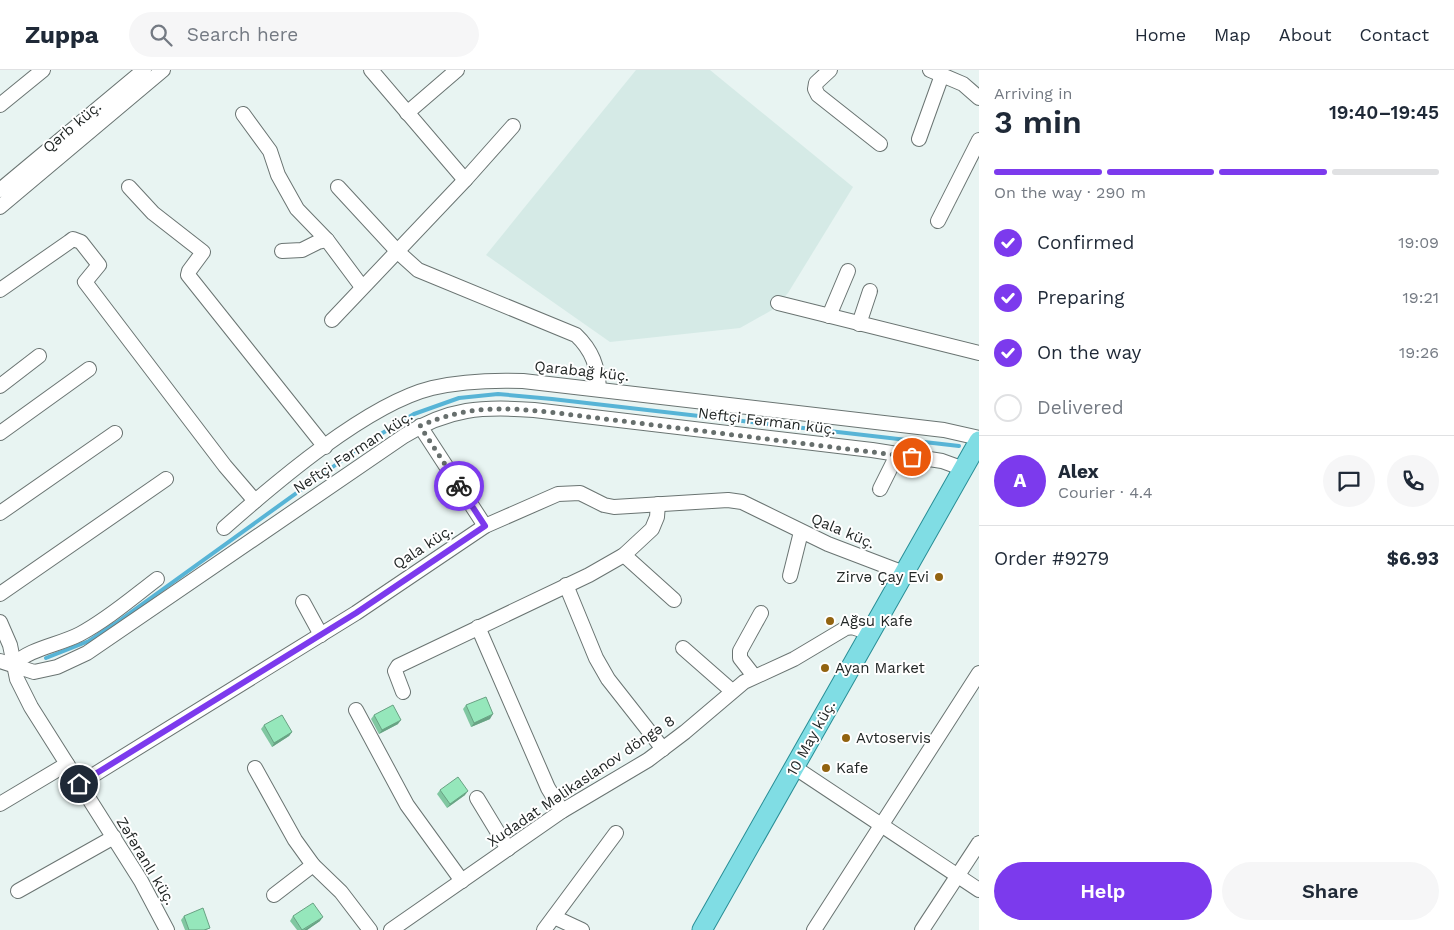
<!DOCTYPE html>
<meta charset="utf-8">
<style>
:root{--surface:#fff;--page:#f6f6f7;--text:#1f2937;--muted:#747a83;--line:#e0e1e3;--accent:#7c3aed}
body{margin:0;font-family:"Work Sans",sans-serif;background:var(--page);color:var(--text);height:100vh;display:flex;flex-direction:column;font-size:19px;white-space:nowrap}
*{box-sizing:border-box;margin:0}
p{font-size:16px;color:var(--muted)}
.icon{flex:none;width:28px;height:28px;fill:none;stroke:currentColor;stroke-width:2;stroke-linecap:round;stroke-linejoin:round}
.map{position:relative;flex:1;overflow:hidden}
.sheet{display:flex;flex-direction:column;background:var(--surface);width:475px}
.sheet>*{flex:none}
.pin{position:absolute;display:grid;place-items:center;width:42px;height:42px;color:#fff;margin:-21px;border:2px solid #fff;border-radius:50%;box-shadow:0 1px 5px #0007}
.courier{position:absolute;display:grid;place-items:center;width:50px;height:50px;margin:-25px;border:4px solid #7c3aed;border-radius:50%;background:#fff;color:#222;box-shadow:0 1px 6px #0007}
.headline em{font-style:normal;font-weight:600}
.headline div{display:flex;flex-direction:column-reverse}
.headline{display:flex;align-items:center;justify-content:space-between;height:85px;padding:0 15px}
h1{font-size:32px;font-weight:600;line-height:38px}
.bar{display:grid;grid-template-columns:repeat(4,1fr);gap:8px 5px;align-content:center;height:60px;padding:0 15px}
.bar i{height:6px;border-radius:4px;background:var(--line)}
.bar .on{background:var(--accent)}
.bar p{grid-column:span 4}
.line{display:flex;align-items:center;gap:12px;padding:0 15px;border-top:1px solid var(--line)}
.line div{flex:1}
.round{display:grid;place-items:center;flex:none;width:52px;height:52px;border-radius:26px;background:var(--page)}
ol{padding:0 15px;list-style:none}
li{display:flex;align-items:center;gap:15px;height:55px}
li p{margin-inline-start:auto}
li .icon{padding:5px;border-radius:50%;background:var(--accent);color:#fff;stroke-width:4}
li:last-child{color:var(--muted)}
li i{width:28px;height:28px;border:2px solid var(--line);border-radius:50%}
.action{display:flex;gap:10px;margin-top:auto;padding:10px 15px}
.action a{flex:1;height:58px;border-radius:30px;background:var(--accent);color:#fff;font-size:20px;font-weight:600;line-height:58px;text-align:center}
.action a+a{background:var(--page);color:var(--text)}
header{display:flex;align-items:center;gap:30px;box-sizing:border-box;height:70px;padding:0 25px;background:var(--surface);border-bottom:1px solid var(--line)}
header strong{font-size:24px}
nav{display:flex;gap:28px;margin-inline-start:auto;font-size:18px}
.search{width:350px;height:45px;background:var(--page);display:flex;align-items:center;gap:12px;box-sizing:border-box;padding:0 18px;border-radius:28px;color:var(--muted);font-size:19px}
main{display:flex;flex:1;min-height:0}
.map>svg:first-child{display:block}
.built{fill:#d5eae6}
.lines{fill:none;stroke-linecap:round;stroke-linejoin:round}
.stream{stroke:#57b4d6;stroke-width:4}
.minor-casing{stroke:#6a7472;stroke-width:16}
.major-casing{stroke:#288e96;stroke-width:21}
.minor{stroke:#fff;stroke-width:14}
.major{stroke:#80dde4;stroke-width:19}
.wall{fill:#80c7a1}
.shaded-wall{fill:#68a283}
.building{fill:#95e7bb;stroke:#68a283}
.done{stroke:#676f6d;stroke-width:5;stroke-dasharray:0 9}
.route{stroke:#7c3aed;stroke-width:6}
.poi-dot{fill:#926310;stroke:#fff;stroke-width:2}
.labels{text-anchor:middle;stroke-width:4;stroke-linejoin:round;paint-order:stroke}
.street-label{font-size:15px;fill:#222726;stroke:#fff}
.poi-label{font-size:15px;fill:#222726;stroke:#fff;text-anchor:start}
</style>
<header>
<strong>Zuppa</strong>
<div class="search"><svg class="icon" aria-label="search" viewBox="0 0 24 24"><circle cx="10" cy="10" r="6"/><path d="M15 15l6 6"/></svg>Search here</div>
<nav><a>Home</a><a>Map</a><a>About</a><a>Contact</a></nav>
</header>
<main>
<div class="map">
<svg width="979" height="860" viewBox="0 0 979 860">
<rect width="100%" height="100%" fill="#e8f4f2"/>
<!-- built -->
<polygon class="built" points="636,0 710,0 853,117 788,223 772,240 740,258 610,272 486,185"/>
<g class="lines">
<!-- stream -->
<polyline class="stream" points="46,588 89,571 116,553 366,373 414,344 459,328 498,324 552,329 959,376"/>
<!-- minor casing -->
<g class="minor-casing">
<g id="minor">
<polyline points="371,0 465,110"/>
<polyline points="830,0 816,13 815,19 818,25 880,74"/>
<polyline points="930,0 963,14 979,28"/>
<polyline points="0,35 43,0"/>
<polyline points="407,43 457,0"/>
<polyline points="243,44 270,81 278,105 297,139 327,170 362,217"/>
<polyline points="919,69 942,5"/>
<polyline points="129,117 153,143 203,182 189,201 188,205 325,377"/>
<path d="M338,117l60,65 20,18 158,65c16,15 22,32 23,54"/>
<polyline points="0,120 144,0"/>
<polyline points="0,137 163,0"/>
<polyline points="938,151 979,70"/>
<polyline points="282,181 302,180 318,172 327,170"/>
<polyline points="0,220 69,172 73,169 81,172 99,195 85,212 225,396 255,431"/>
<polyline points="778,233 979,283"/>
<polyline points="829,246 848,201"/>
<polyline points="332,250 465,110 513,56"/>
<polyline points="859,254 870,221"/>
<polyline points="0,316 39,286"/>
<polyline points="420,356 485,456"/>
<polyline points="0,363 89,299"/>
<polyline points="880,419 897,385"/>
<polyline points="0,443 115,363"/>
<path d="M224,458c51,-45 143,-124 208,-140 30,-7 61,-8 91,-7l421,49 35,8"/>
<polyline points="624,485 674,530"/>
<polyline points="790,506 801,462"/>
<polyline points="566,515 596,588 608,609 663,679"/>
<polyline points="0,524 166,409"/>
<polyline points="303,532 321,565"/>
<polyline points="0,552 10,575 17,609 31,637 141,811 167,860"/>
<polyline points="478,557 548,718 562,741"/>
<polyline points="683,578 732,621"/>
<path d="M0,591l34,11 23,-5 30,-14 317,-217c44,-28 79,-30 130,-26l338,40 70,11 22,8"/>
<path d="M13,595c17,-17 46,-20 67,-31 28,-15 52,-36 77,-55"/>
<polyline points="754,606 740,588 740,581 761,543"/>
<polyline points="403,622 395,601 398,596 589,505 624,485 652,459 657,447 658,434"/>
<polyline points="356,640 407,735 462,811"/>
<polyline points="794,697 979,820"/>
<polyline points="255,698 295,770 313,795 341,822 370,860"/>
<polyline points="79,714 356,543 485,456 558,424 580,423 604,435 614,437 728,430 742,432 828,474 904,503"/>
<polyline points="477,728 508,779"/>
<polyline points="0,734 67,694"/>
<polyline points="18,821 114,767"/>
<polyline points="274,825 313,795"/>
<polyline points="554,847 582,860"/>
<polyline points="391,860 562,741 648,690 685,662 744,612 794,589 846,558 852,557 870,563"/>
<polyline points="544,860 616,763"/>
<polyline points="814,860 979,603"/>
<polyline points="922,860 979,773"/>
</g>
</g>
<!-- major casing -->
<g class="major-casing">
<polyline id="major" points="702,860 979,371"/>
</g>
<!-- minor -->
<use href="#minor" class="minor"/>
<!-- major -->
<use href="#major" class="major"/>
</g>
<!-- wall -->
<g class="wall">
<polygon points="466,635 490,649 471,657 463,639"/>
<polygon points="374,645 398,654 379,664 371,649"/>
<polygon points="264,655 292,662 289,666 272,677 261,659"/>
<polygon points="440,720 465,725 447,738 437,724"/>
<polygon points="184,846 208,860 185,860 181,850"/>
<polygon points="293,846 320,851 307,860 297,860 290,851"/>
</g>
<!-- shaded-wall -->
<g class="shaded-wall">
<polygon points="493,644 490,649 471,657 474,653"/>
<polygon points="401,650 398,654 379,664 382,660"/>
<polygon points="292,662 289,666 272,677 274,673"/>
<polygon points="468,721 465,725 447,738 450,734"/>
<polygon points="323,847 320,851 307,860 304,860"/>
</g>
<!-- building -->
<g class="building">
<polygon points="486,627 493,644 474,653 466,635"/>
<polygon points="393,635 401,650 382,660 374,645"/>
<polygon points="282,645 292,662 274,673 264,655"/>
<polygon points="458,707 468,721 450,734 440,720"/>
<polygon points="313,833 323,847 302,860 293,846"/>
<polygon points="203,838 210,858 204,860 189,860 184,846"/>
</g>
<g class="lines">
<!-- done -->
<path class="done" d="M459,416l-39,-60c45,-20 81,-19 129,-14l363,45"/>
<!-- route -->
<polyline class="route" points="79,714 356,543 485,456 459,416"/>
</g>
<!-- markers -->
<g class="poi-dot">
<circle cx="939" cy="507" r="5"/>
<circle cx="830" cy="551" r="5"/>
<circle cx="825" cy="598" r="5"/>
<circle cx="846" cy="668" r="5"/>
<circle cx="826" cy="698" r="5"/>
</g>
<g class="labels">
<!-- street labels -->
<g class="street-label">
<text transform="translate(72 57) rotate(-40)" y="5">Qərb küç.</text>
<text transform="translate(582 301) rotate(6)" y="5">Qarabağ küç.</text>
<text transform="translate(767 351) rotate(7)" y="5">Neftçi Fərman küç.</text>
<text transform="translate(353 382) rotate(-33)" y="5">Neftçi Fərman küç.</text>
<text transform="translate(843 461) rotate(23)" y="5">Qala küç.</text>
<text transform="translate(423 477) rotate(-33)" y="5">Qala küç.</text>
<text transform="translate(811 668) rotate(-61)" y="5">10 May küç.</text>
<text transform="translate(581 711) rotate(-34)" y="5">Xudadat Məlikaslanov döngə 8</text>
<text transform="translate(146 791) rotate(59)" y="5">Zəfəranlı küç.</text>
</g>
<!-- poi labels -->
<g class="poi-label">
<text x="929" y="512" text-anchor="end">Zirvə Çay Evi</text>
<text x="840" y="556">Ağsu Kafe</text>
<text x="835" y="603">Ayan Market</text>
<text x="856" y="673">Avtoservis</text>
<text x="836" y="703">Kafe</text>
</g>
</g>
</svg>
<div class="pin" style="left:912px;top:387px;background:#ea580c"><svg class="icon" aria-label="bag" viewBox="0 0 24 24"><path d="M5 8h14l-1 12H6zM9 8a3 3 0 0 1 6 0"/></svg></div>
<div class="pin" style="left:79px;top:714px;background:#1f2937"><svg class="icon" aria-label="home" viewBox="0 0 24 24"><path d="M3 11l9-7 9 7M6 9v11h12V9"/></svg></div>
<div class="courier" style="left:459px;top:416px"><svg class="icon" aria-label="bike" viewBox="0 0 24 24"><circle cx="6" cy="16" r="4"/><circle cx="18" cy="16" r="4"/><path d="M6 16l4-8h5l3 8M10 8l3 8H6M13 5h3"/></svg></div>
</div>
<section class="sheet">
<div class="headline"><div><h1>3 min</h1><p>Arriving in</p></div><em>19:40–19:45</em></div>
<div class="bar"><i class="on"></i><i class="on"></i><i class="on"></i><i></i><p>On the way · 290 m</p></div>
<ol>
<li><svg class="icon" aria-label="check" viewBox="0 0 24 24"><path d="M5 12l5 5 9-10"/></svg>Confirmed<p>19:09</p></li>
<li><svg class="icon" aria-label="check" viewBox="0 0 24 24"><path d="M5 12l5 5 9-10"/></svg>Preparing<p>19:21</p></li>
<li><svg class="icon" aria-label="check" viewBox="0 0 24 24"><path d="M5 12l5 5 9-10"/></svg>On the way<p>19:26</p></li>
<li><i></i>Delivered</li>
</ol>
<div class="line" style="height:90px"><b class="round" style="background:var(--accent);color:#fff">A</b><div><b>Alex</b><p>Courier · 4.4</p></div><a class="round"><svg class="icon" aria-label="chat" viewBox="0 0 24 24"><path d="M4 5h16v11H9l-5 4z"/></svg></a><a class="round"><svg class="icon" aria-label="phone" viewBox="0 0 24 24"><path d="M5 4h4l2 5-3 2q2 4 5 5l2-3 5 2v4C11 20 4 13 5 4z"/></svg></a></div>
<div class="line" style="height:65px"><div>Order #9279</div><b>$6.93</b></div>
<div class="action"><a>Help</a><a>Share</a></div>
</section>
</main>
